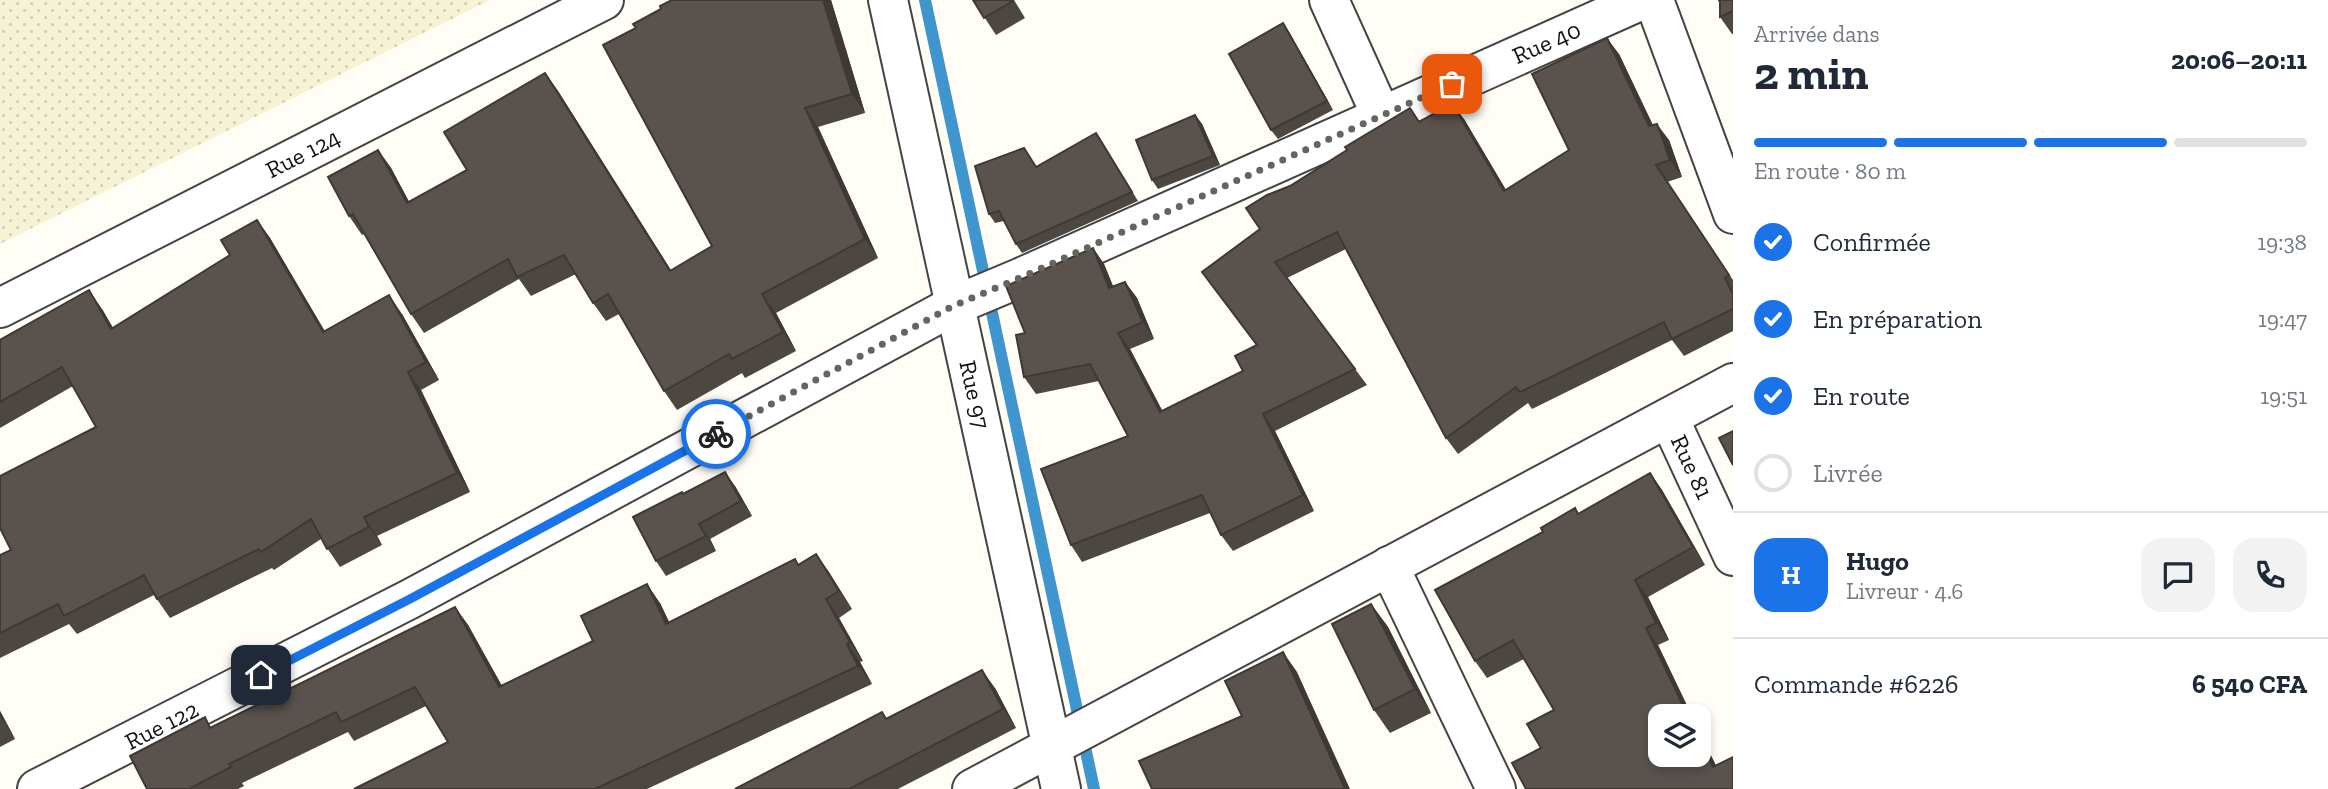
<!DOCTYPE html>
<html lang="fr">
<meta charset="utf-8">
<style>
:root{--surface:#fff;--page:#f2f2f3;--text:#1f2937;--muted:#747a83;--line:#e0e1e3;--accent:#1a73e8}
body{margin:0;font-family:"Zilla Slab",serif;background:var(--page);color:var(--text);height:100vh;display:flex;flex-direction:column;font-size:26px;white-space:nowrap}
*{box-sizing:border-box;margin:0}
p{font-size:23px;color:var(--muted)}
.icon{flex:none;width:38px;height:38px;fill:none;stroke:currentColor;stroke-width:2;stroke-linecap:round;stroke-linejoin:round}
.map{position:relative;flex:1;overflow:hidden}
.panel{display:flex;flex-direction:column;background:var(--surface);width:595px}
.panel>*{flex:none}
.fabs{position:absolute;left:1648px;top:704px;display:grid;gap:14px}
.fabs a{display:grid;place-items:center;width:63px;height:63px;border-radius:14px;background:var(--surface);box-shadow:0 4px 10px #0003;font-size:35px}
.pin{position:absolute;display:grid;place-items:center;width:60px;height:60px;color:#fff;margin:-30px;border-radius:14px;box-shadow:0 4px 10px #0006}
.courier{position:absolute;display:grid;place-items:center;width:70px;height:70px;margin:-35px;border:5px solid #1a73e8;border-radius:50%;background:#fff;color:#222;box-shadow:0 2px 9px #0007}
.headline em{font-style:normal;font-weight:700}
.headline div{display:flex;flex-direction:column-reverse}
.headline{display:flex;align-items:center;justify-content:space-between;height:119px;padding:0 21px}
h1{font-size:46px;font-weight:700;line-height:52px}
.bar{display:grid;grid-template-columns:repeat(4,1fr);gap:10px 7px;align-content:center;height:84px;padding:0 21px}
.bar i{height:9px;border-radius:5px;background:var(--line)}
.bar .selected{background:var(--accent)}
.bar p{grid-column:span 4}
.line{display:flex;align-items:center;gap:18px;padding:0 21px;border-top:2px solid var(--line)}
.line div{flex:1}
.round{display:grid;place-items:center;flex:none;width:74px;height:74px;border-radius:21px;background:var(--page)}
ol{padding:0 21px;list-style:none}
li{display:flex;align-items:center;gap:21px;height:77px}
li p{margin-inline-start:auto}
li .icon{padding:7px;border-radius:50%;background:var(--accent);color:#fff;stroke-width:4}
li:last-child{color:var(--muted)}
li i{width:38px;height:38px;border:4px solid var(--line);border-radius:50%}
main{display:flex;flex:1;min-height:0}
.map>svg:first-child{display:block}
.farmland{fill:url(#farmland-dots)}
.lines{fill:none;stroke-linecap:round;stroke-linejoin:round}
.stream{stroke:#3f96cf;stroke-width:12}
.minor-casing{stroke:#444;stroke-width:42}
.minor{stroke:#fff;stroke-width:38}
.wall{fill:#4d4742}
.shaded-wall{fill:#3f3936}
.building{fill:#5a524d;stroke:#3f3936;stroke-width:2}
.done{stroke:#646461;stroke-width:7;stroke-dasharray:0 12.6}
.route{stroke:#1a73e8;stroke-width:9}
.labels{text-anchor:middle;stroke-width:7;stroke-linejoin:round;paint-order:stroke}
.street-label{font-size:24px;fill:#111;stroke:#fff}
</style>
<main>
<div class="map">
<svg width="1733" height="789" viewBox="0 0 1733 789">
<defs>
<pattern id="farmland-dots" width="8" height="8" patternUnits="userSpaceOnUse" patternTransform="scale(1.75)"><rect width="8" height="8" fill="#f6f3d4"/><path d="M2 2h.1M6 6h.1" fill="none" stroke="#d2cfb5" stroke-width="1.8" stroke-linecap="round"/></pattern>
</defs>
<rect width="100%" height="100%" fill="#fffdf5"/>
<!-- farmland -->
<polygon class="farmland" points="0,0 490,0 0,244"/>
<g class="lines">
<!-- stream -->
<polyline class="stream" points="925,0 1094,789"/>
<!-- minor casing -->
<g class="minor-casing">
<g id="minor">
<path id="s1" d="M888,0l173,789"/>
<polyline points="1329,0 1381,115"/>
<polyline points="1654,0 1733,214"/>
<path id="s2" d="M0,308l604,-308"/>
<path id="s3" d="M1669,418l64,138"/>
<polyline points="1389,566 1496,789"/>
<path id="s4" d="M37,789l373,-190 543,-293 69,-29 620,-277"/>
<polyline points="972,789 1733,383"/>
</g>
</g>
<!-- minor -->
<use href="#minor" class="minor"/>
</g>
<!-- wall -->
<g class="wall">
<polygon points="831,0 865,113 818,127 878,258 776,313 796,351 745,378 742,373 677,410 664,391 619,314 606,321 593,303 576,274 531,296 519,279 424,333 411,314 364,234 362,235 349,216 378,150 391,168 409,202 467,170 545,73 558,91 671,270 712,246"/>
<polygon points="973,0 1014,0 1025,18 996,35"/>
<polygon points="1733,0 1733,34 1732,34 1720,17"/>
<polygon points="1283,23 1289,32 1333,110 1278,139 1271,130"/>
<polygon points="1619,54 1653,125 1669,140 1682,177 1667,182 1733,280 1733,331 1684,356 1672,340 1532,409 1528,403 1458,454 1446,438 1346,249 1287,278 1367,385 1275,431 1314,511 1233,551 1221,535 1210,513 1082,562 1071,545 1128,436 1099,381 1036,394 1024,377 1025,333 1093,248 1104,264 1113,287 1125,282 1137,298 1154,339 1130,349 1162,411 1243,371 1256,345 1202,272 1260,229 1290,186 1420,122 1464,119 1506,190 1569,150"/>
<polygon points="1195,115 1202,124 1220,165 1158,189 1152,180"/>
<polygon points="1102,142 1138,201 1022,253 1016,244 1004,221 995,223 989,214 1037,167"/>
<polygon points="257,220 270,238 324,331 402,314 439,380 421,390 470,492 377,536 382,545 340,567 321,539 274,570 272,568 170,618 154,595 77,634 69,624 0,658 0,555 11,550 96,427 73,386 0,428 0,340 102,309 113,328 230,255"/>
<polygon points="1650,473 1662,490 1705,565 1648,597 1669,640 1658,645 1692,716 1661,716 1699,754 1699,731 1716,766 1733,789 1541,748 1554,710 1524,659 1487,678 1475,661 1543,532 1575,508 1579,514"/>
<polygon points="735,486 752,516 710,539 716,551 666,576 656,561 684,494"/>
<polygon points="816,554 852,609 839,618 863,661 860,662 872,684 647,789 354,789 448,742 426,706 354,741 348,732 242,783 244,786 238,789 147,789 212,727 455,607 468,625 502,686 593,641 660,603 669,622 799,565"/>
<polygon points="1371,604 1388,627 1431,713 1390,733 1374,710"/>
<polygon points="995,688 1016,728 898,789 735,789 882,712 887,719"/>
<polygon points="0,711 15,739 0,747"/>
</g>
<!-- shaded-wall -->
<g class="shaded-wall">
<polygon points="823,0 831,0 865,113 852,94"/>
<polygon points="1283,23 1289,32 1333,110 1327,101"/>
<polygon points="1607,38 1619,54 1661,143 1649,126"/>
<polygon points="545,73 558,91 683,290 670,271"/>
<polygon points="1452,103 1464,119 1516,207 1504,191"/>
<polygon points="805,108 818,127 878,258 865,239"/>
<polygon points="1195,115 1202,124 1220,165 1213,156"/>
<polygon points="1657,124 1669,140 1682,177 1670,160"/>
<polygon points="378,150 391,168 420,222 407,203"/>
<polygon points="257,220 270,238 336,350 323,332"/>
<polygon points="1093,248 1104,264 1121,305 1109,288"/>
<polygon points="1125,282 1137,298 1154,339 1143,322"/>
<polygon points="89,290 102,309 124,347 111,329"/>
<polygon points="762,294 776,313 796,351 783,332"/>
<polygon points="389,295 402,314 439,380 426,362"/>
<polygon points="1118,333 1130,349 1172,429 1160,412"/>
<polygon points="408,372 421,390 470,492 457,473"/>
<polygon points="1263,414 1275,431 1314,511 1303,495"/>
<polygon points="725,472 735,486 752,516 741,501"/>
<polygon points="1650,473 1662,490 1705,565 1693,547"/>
<polygon points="364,517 377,536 382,545 369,527"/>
<polygon points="699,524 710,539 716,551 706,536"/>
<polygon points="816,554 829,572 852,609 839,591"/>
<polygon points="1635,580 1648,597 1669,640 1656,623"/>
<polygon points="647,584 660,603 679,643 666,624"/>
<polygon points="826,599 839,618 863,661 850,642"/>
<polygon points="1371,604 1388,627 1431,713 1415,689"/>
<polygon points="455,607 468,625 513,706 499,687"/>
<polygon points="1646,628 1658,645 1692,716 1688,716"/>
<polygon points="847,644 860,662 872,684 858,666"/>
<polygon points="1283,652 1297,672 1350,789 1345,789"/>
<polygon points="982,670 995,688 1016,728 1003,709"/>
<polygon points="0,711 15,739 0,716"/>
<polygon points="1699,731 1725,784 1713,767 1699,739"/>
</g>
<!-- building -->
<g class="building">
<polygon points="672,0 823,0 852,94 805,108 865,239 762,294 783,332 732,359 729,354 664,391 608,294 593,303 564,255 517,277 508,259 411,314 353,214 349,216 328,177 378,150 407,203 467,170 444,132 545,73 670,271 712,246 603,45 636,28 633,24 661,9 660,6"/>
<polygon points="973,0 1013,0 1013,1 984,18"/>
<polygon points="1719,0 1733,0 1733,11 1720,17 1720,2"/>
<polygon points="1283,23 1327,101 1271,130 1229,54"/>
<polygon points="1607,38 1649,126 1657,124 1670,160 1656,165 1729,275 1725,278 1733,294 1733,309 1672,339 1664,322 1520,392 1516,387 1446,438 1337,232 1275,262 1355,369 1263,414 1303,495 1221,535 1202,495 1071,545 1041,469 1128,436 1090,364 1024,377 1016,335 1025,333 1006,286 1093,248 1109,288 1125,282 1143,322 1118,333 1160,412 1243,371 1235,356 1257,345 1202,272 1260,229 1246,208 1267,195 1290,186 1347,150 1345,147 1410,108 1419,122 1452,103 1504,191 1569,150 1532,74"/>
<polygon points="1195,115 1213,156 1152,180 1136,140"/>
<polygon points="1096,133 1132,192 1016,244 999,211 989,214 975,166 1024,148 1036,167"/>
<polygon points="257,220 323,332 389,295 426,362 408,372 457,473 364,517 369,527 327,549 311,519 261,552 259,549 157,599 144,575 64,616 58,604 0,633 0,555 11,550 0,528 0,476 96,427 62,367 0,402 0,340 89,290 111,329 230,255 221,240"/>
<polygon points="1733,431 1733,465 1719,438"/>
<polygon points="725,472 741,501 699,524 706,536 656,561 633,517 682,492 683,494"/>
<polygon points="1650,473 1693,547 1635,580 1656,623 1646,628 1688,716 1661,716 1661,754 1699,754 1699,739 1713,767 1733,757 1733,789 1526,789 1512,763 1541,748 1527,724 1554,710 1513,640 1475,661 1435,590 1543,532 1541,528 1575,508 1578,514"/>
<polygon points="816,554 839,591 826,599 850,642 847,644 858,666 595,789 354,789 448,742 415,687 341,722 336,712 229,764 231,767 189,789 147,789 130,756 205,717 210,728 455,607 499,687 593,641 581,616 647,584 666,624 795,559 798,565"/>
<polygon points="1371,604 1415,689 1374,710 1332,624"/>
<polygon points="1283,652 1345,789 1152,789 1139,761 1242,716 1225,681"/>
<polygon points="982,670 1003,709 849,789 735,789 882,712 886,719"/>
</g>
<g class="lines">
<!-- done -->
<polyline class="done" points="716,434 953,306 1022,277 1452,84"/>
<!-- route -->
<polyline class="route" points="261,675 410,599 716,434"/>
</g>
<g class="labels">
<!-- street labels -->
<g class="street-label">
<text dy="8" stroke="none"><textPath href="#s4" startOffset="1685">Rue 40</textPath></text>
<text dy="8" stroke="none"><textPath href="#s2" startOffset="340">Rue 124</textPath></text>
<text dy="8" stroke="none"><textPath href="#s1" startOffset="404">Rue 97</textPath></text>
<text dy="8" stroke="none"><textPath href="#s3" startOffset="54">Rue 81</textPath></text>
<text dy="8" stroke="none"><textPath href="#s4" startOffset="140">Rue 122</textPath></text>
</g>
</g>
</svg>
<div class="fabs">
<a><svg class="icon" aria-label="layers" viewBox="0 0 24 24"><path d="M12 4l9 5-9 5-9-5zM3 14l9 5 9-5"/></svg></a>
</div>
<div class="pin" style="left:1452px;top:84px;background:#ea580c"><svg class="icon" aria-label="bag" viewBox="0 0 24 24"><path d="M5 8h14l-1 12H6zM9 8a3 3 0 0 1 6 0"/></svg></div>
<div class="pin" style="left:261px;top:675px;background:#1f2937"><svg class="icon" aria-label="home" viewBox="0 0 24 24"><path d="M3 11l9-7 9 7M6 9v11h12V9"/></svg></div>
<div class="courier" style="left:716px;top:434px"><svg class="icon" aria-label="bike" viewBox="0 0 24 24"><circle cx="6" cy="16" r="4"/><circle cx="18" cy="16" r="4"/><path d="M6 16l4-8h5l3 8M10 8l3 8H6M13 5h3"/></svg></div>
</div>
<section class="panel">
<div class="headline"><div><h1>2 min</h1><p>Arrivée dans</p></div><em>20:06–20:11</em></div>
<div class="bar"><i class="selected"></i><i class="selected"></i><i class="selected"></i><i></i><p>En route · 80 m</p></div>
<ol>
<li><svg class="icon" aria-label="check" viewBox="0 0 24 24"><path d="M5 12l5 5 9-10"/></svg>Confirmée<p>19:38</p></li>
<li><svg class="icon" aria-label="check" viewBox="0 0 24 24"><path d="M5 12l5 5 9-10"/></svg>En préparation<p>19:47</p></li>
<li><svg class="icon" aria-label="check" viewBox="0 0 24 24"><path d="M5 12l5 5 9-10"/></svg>En route<p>19:51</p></li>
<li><i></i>Livrée</li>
</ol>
<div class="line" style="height:126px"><b class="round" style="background:var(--accent);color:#fff">H</b><div><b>Hugo</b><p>Livreur · 4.6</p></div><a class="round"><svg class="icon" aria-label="chat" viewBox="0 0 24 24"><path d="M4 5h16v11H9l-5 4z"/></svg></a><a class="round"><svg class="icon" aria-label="phone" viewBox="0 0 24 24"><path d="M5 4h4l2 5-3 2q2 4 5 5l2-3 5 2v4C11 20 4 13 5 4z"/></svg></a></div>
<div class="line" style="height:91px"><div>Commande #6226</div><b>6 540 CFA</b></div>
</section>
</main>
